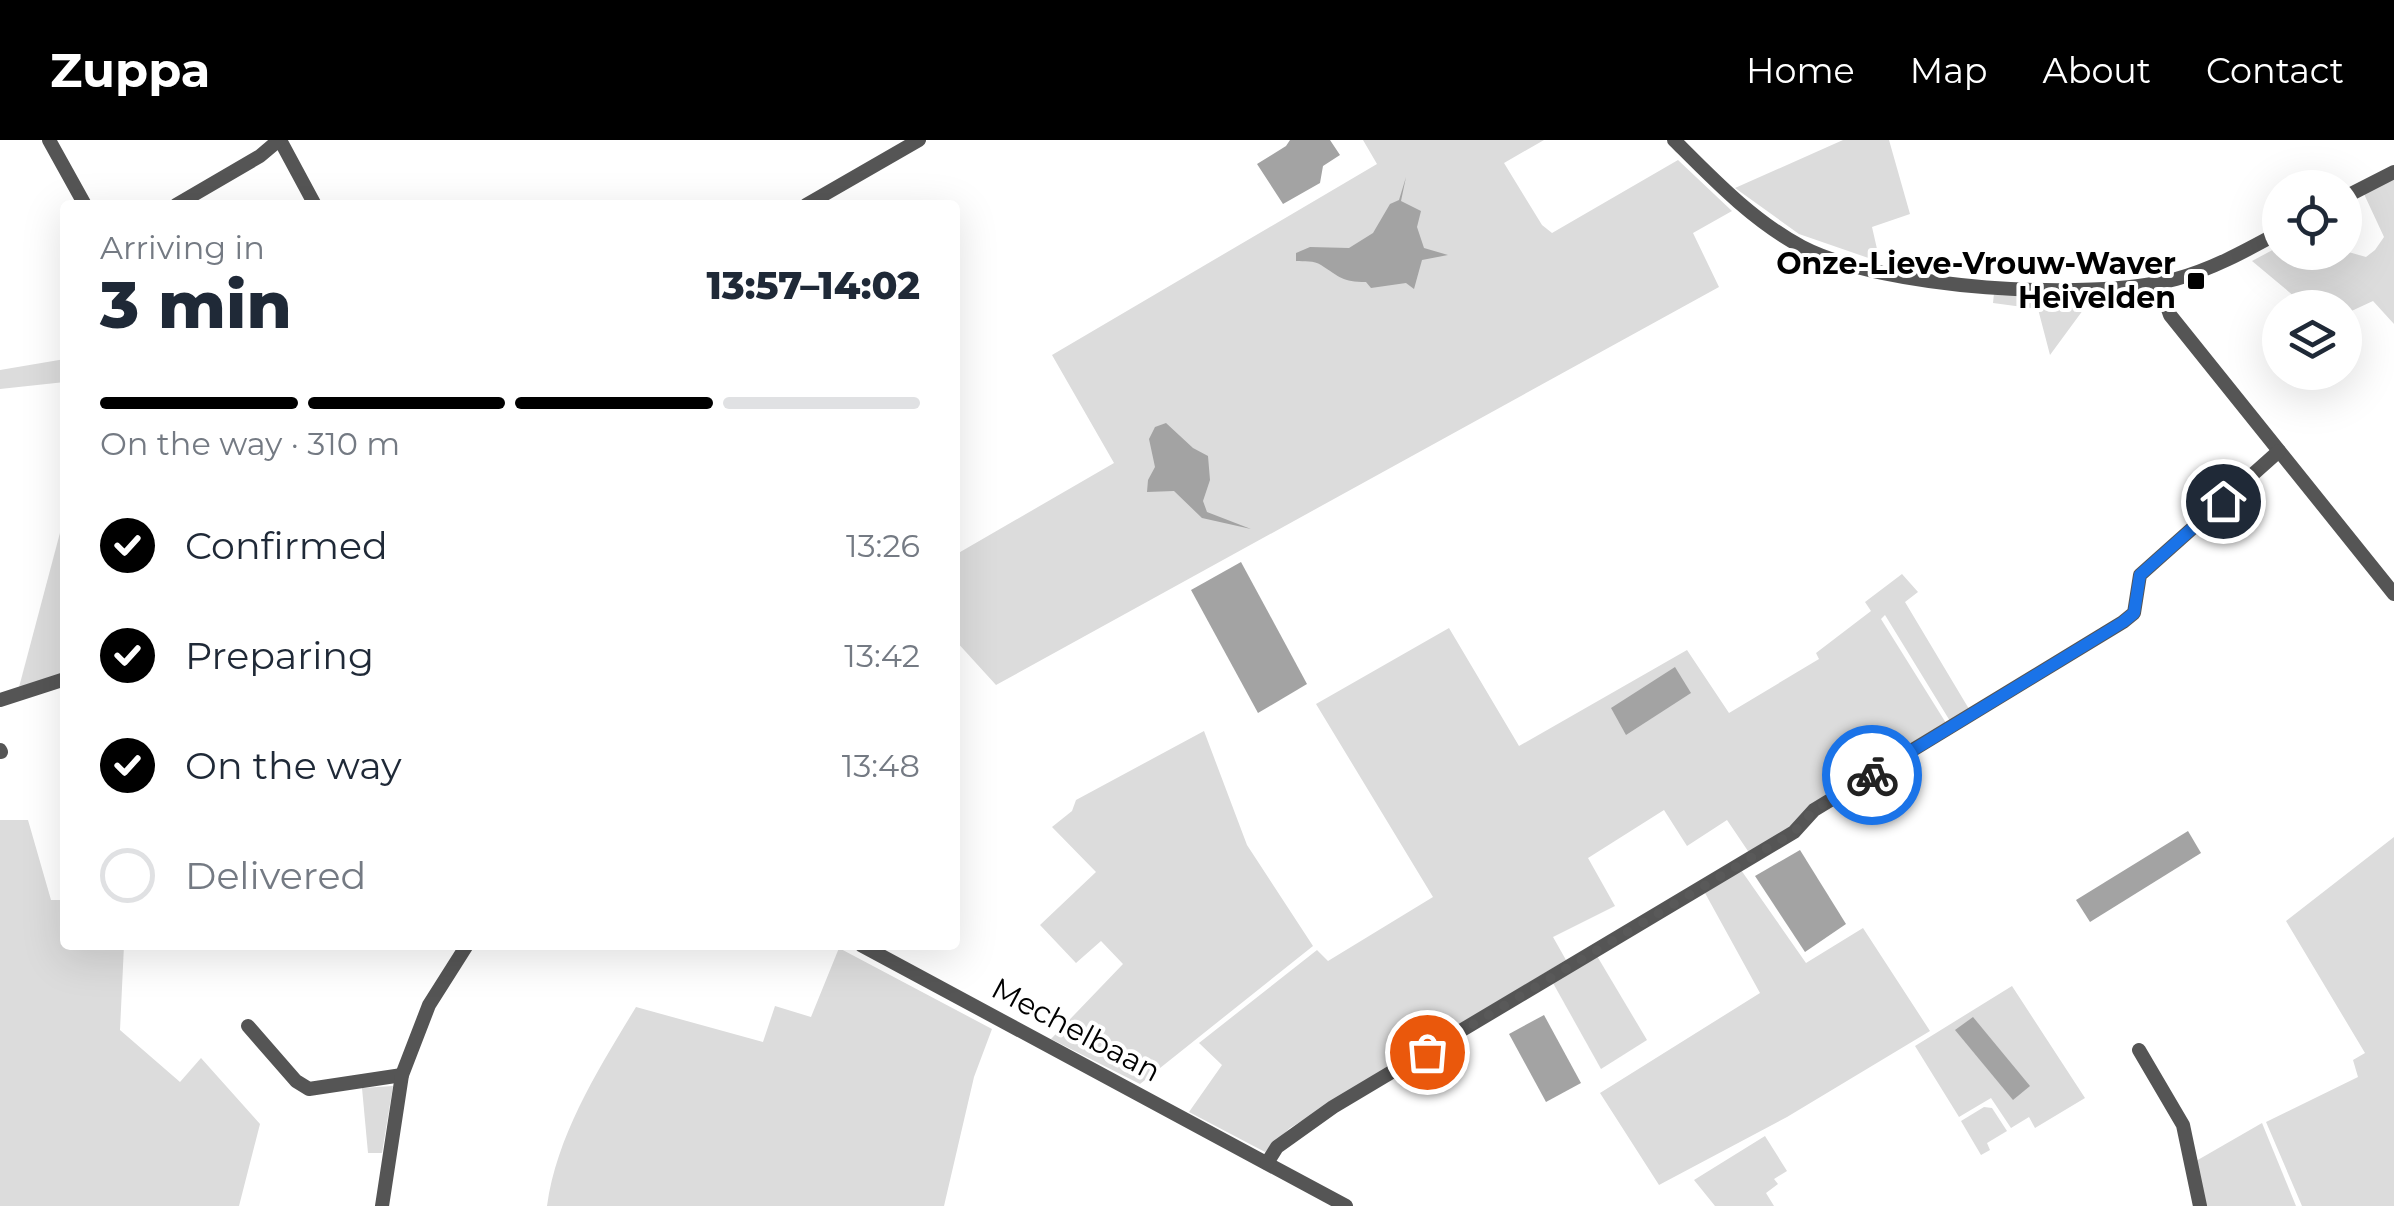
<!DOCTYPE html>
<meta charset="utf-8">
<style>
:root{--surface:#fff;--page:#f2f2f3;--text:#1f2937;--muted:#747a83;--line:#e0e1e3;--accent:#000}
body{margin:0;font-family:Montserrat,sans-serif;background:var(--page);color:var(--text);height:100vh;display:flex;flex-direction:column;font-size:38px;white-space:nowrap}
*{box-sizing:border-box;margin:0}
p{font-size:32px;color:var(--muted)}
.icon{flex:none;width:55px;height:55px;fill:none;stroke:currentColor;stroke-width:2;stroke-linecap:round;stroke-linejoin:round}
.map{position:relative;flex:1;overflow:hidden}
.panel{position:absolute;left:60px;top:60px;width:900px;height:750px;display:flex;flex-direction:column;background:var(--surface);border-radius:10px;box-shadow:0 10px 40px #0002}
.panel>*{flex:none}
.controls{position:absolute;left:2262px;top:30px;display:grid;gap:20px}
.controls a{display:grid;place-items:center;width:100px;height:100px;border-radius:50%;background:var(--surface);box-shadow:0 10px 40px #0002;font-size:50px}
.pin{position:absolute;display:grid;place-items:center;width:85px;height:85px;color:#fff;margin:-42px;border:5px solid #fff;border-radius:50%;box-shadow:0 2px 10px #0007}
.courier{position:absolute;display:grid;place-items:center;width:100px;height:100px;margin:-50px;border:8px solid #1a73e8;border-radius:50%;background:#fff;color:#222;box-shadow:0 2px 12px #0007}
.overview em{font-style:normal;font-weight:800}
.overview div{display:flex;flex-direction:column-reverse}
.overview{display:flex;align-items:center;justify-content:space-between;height:170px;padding:0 40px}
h1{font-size:65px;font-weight:800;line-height:75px}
.bar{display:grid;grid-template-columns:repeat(4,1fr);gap:15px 10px;align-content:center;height:120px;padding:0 40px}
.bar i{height:12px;border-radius:8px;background:var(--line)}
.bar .active{background:var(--accent)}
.bar p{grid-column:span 4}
ol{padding:0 40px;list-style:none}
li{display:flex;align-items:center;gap:30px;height:110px}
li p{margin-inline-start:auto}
li .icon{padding:10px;border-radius:50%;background:var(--accent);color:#fff;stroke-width:4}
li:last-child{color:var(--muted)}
li i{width:55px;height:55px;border:5px solid var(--line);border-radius:50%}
header{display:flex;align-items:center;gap:60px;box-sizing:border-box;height:140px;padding:0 50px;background:var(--accent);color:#fff}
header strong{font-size:48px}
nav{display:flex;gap:55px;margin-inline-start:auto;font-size:35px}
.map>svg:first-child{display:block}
.green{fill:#dcdcdc}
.water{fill:#a3a3a3}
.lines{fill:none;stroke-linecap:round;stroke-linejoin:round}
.minor{stroke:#555;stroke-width:14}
.done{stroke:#595959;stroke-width:10;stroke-dasharray:0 18}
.route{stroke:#1a73e8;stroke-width:12}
.poi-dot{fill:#000;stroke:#fff;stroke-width:4}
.labels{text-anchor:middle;stroke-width:8;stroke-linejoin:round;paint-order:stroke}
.poi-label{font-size:30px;font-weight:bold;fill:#000;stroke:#fff;text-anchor:end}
.street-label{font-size:30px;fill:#000;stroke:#fff}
</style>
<header>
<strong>Zuppa</strong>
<nav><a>Home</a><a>Map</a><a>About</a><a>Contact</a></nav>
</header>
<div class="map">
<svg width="2394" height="1066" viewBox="0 0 2394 1066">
<rect width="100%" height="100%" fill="#fff"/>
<!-- green -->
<g class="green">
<polygon points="1363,0 1544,0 1504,23 1542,85 1552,93 1678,20 1732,71 1693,93 1719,147 996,545 955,500 955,415 1114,323 1052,215 1377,24"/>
<polygon points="1843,0 1889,0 1910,74 1872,87 1880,122 1799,94 1735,48"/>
<polygon points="2394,37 2394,184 2373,161 2345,174 2345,168 2307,167 2252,121 2280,106 2280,112 2345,111 2366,117 2375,110 2384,97 2364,54"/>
<polygon points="1994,153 2142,153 2138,167 2086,166 2050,215 2038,169 1993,163"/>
<polygon points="65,219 65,242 0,249 0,230"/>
<polygon points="65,387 65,533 18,551 61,389"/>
<polygon points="1902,434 1918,452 1905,462 1969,569 1950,581 1885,475 1881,479 1946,583 1750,714 1727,680 1687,706 1664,670 1588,718 1615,766 1553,797 1566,820 1290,988 1265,1012 1189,972 1222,925 1199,903 1317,810 1328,821 1433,757 1316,564 1449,488 1519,606 1687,510 1729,573 1819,519 1816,513 1871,471 1865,462"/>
<polygon points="1204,591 1247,705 1313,806 1140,944 1051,899 1123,824 1101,801 1076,823 1040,785 1096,732 1052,687 1072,671 1076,660"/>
<polygon points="0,680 28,680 51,760 65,760 65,805 124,805 120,890 180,942 201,918 260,984 239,1066 0,1066"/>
<polygon points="2394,697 2394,1066 2302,1066 2266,982 2358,937 2353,920 2365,913 2286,781"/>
<polygon points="1741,730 1806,823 1863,788 1930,891 1787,977 1659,1045 1600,953 1760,853 1705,753"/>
<path d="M839,808l153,81 -18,48 -30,129h-397c10,-72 52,-138 89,-199l127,35 12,-36 36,11z"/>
<polygon points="1597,816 1647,900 1601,929 1553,843"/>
<polygon points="2012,846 2085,958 2035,988 2029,977 2011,988 1991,958 1959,977 1915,906"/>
<polygon points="393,946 382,1013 368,1013 362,948"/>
<polygon points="1984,967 1992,968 2007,991 1987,1003 1990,1010 1981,1015 1961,981"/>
<polygon points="2262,983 2296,1066 2205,1066 2196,1021"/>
<polygon points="1765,996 1787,1031 1774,1039 1778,1044 1766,1053 1774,1066 1715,1066 1694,1040"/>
</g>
<!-- water -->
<g class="water">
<polygon points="1290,0 1330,0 1340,15 1323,26 1320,43 1283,64 1257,24 1286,6"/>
<path d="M1406,37l-5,24 20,10 -4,16 7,21 24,7 -26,5 -8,29 -8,-6 -35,5 -5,-6c-24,0 -26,-5 -45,-17 -7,-5 -17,-3 -25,-4v-8l14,-6 39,1 24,-15 17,-29 9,-4z"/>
<polygon points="1166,283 1193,308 1208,316 1210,340 1203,361 1207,372 1251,389 1202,378 1174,351 1147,352 1148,340 1155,327 1149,299 1155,287"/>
<polygon points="1241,422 1307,544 1258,573 1191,450"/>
<polygon points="1675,527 1691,553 1626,595 1611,568"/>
<polygon points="2188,691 2201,713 2090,782 2076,760"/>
<polygon points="1800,710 1846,784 1805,812 1755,736"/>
<polygon points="1544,875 1581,943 1546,962 1509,894"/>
<polygon points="1973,877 2030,946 2013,960 1955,890"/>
</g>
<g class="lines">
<!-- minor -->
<g class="minor">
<polyline points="49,0 85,65"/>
<polyline points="280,0 315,65"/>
<path d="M1674,0c39,39 79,81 128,107 81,42 286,55 374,32 37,-10 71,-29 104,-47"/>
<polyline points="2345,57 2394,32"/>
<polyline points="176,65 260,16 279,0"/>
<polyline points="806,65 919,0"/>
<polyline points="2159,143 2170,175 2394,454"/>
<polyline points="0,560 65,539"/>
<polyline points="0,610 1,612"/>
<polyline points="861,805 1346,1066"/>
<polyline points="248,886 296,941 309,949 402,935"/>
<polyline points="2139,910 2183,985 2200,1066"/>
<polyline points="1267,1023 1277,1007 1333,967 1794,692 1814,670 2123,482 2134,473 2140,435 2279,311"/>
<polyline points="382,1066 402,935 429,865 467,805"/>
</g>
</g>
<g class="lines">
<!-- done -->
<polyline class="done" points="1427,912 1794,692 1814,670 1872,635"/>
<!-- route -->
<polyline class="route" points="1872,635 2123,482 2134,473 2140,435 2223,361"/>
</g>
<!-- markers -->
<rect class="poi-dot" x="2186" y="131" width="20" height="20" rx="5"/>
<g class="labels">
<!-- poi labels -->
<g class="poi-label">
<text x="2176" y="134">Onze-Lieve-Vrouw-Waver<tspan x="2176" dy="34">Heivelden</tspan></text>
</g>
<!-- street labels -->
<g class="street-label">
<text transform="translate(1076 890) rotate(28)" y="10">Mechelbaan</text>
</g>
</g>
</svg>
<div class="controls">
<a><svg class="icon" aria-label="locate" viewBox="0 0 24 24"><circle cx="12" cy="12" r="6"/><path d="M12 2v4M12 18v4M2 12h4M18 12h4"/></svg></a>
<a><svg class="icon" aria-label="layers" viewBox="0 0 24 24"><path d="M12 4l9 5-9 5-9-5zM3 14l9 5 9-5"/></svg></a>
</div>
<div class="pin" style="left:1427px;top:912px;background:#ea580c"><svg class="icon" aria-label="bag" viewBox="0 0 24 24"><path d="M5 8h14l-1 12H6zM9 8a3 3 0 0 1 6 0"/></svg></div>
<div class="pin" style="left:2223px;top:361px;background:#1f2937"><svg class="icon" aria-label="home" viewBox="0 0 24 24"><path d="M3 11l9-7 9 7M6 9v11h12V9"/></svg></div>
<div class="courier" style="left:1872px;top:635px"><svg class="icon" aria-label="bike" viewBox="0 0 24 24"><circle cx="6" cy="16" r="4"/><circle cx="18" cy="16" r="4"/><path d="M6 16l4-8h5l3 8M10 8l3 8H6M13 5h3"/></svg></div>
<section class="panel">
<div class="overview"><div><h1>3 min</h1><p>Arriving in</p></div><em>13:57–14:02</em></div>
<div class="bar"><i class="active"></i><i class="active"></i><i class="active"></i><i></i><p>On the way · 310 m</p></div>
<ol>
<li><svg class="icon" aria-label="check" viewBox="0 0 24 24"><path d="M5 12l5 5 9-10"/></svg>Confirmed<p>13:26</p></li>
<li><svg class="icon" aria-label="check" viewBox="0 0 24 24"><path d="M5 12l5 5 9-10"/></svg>Preparing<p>13:42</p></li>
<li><svg class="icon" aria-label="check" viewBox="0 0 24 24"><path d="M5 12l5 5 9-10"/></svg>On the way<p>13:48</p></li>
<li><i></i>Delivered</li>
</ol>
</section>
</div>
